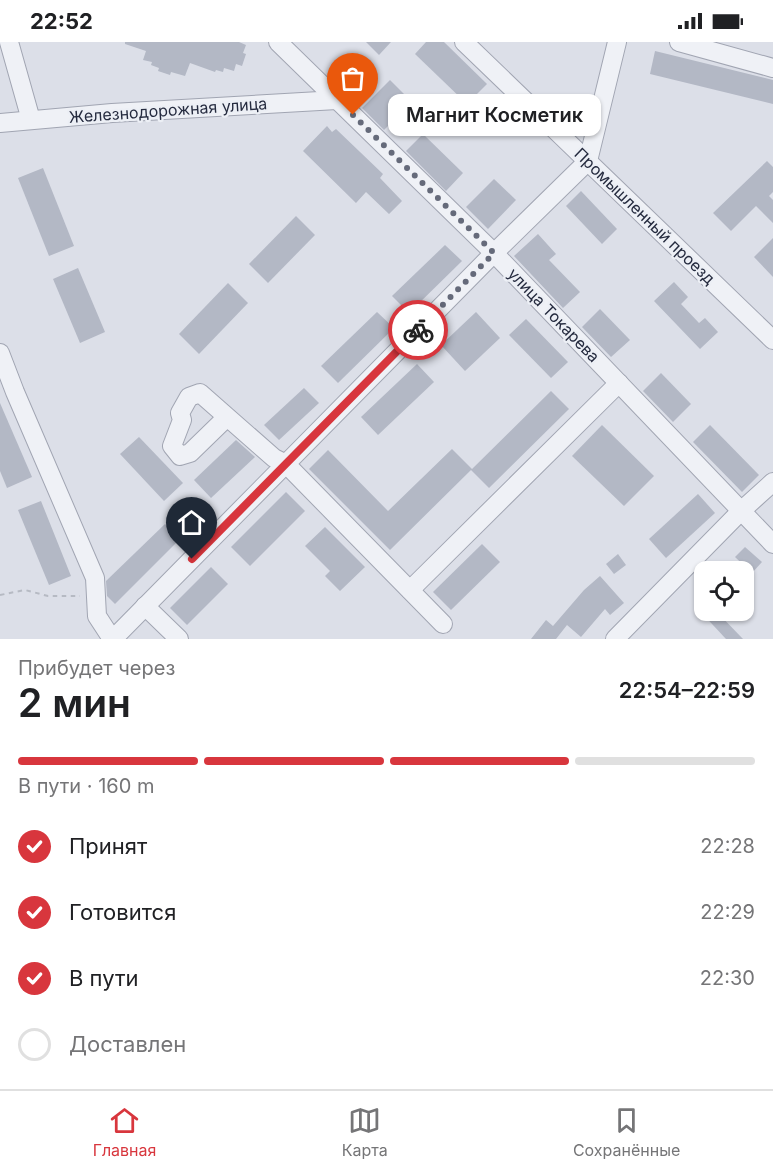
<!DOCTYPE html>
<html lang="ru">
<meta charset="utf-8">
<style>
:root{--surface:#fff;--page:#f2f2f2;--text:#202124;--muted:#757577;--line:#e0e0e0;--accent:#d8363d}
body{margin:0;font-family:Inter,sans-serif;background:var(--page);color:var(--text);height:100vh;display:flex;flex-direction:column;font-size:22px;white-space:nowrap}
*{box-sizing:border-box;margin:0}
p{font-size:20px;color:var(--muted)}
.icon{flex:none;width:33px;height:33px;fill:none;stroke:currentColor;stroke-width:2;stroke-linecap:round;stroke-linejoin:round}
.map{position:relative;height:597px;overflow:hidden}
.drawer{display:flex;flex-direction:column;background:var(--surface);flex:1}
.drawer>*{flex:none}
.tools{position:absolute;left:694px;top:519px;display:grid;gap:12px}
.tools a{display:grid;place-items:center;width:60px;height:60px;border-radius:12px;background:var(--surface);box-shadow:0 2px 4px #0004;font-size:30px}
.pin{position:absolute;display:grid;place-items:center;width:51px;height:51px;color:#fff;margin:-62px -26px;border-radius:50% 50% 50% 0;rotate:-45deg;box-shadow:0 0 6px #0007}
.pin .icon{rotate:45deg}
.courier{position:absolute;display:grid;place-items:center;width:60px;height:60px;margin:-30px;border:4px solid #d8363d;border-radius:50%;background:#fff;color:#222;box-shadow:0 2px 8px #0007}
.bubble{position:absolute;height:42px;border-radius:12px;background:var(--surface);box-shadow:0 2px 4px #0004;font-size:20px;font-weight:600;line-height:42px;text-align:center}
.head em{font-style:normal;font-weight:600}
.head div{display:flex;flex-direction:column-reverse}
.head{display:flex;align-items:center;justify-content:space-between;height:102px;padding:0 18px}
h1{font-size:39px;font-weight:600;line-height:45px}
.bar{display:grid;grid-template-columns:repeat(4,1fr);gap:9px 6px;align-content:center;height:72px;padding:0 18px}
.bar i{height:8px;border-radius:4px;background:var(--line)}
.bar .active{background:var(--accent)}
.bar p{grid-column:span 4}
ol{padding:0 18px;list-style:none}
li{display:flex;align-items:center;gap:18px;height:66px}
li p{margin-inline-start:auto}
li .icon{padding:6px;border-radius:50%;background:var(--accent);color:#fff;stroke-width:4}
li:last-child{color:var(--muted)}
li i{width:33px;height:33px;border:3px solid var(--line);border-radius:50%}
.status{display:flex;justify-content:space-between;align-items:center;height:42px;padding:0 30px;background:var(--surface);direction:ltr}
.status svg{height:16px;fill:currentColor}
.dock{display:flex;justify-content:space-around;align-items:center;height:84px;border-top:2px solid var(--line);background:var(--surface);font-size:16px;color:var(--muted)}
.dock a{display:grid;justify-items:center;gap:3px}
.dock .active{color:var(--accent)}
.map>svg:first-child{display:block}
.building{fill:#b3b8c5}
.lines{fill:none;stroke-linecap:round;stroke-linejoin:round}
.minor-casing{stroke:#a1a5b2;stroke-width:20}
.path{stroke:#b6bac3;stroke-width:2;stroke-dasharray:4.5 4.5;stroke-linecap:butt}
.minor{stroke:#eff1f6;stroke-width:18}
.done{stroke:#656a7a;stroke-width:6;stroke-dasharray:0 10.8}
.route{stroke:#d8363d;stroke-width:8}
.labels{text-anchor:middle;stroke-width:4.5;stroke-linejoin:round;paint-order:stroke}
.street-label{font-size:16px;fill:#252b3f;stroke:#eceff5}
</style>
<div class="status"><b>22:52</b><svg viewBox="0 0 49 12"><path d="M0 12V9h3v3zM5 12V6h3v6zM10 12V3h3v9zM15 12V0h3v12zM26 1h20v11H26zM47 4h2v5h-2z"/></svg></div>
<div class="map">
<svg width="773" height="597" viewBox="0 0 773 597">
<rect width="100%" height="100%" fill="#dcdfe8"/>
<!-- building -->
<g class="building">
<polygon points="125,0 239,0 246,3 243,11 246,12 242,24 236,22 234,29 224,26 223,30 216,28 215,30 190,21 185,34 171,30 170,33 158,29 159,26 151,23 152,20 143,18 146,9 125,2"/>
<polygon points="366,0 391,0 379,13"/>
<polygon points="426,0 444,0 487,42 467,62 415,12"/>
<polygon points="655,9 773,38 773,62 650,32"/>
<polygon points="390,38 412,60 384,88 362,66"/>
<polygon points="327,84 332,90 336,87 383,132 380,136 402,159 389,172 366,150 356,161 303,109"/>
<polygon points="423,92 463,131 446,149 406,109"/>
<polygon points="767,119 773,125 773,150 769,154 773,158 773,181 756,164 731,189 713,171"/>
<polygon points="43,126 74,204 49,214 18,136"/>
<polygon points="494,137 516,158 488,187 466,165"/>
<polygon points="581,149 617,187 602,202 566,164"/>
<polygon points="296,174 315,193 268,241 249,222"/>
<polygon points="538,192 556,212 549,218 580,250 563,266 514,214"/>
<polygon points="773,196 773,235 754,215"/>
<polygon points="445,203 462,219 409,271 392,254"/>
<polygon points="78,226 105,290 80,301 53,237"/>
<polygon points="674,240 688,255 681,262 699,281 705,276 718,290 700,307 654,259"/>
<polygon points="228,241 248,261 199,312 179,292"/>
<polygon points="600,267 630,298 611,315 582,285"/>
<polygon points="377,270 394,286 338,341 321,324"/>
<polygon points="476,270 500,296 465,329 441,303"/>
<polygon points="526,277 568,320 551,336 509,293"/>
<polygon points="417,322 434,340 378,393 361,375"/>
<polygon points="661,331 691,362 673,380 643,349"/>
<polygon points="304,346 319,361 279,398 264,383"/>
<polygon points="551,349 569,367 489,446 471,428 390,508 309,427 328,408 388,469 452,407 472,427"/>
<polygon points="0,361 32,435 7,446 0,429"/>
<polygon points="602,383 654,434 624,464 572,414"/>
<polygon points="710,383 759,433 742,450 693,400"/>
<polygon points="139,395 183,441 164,459 120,412"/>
<polygon points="236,398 255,415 211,456 194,438"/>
<polygon points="286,450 305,469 250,524 231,505"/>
<polygon points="698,452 715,471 666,516 649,497"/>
<polygon points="41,459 71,534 49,543 18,468"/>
<polygon points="165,482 180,497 115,562 107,554 106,539"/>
<polygon points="325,485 365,525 340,549 325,534 330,529 305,504"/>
<polygon points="482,502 500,520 451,568 433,550"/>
<polygon points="745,505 762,520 752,531 735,515"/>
<polygon points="618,512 626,523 614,532 606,522"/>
<polygon points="211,525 228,542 187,583 170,566"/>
<polygon points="600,534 624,561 610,573 605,567 581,595 567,583 556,597 531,597 546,578 553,584 584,548"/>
<polygon points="699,568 715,568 743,597 726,597"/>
</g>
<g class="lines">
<!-- minor casing -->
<g class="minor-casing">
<g id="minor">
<polyline points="9,0 31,78"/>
<polyline points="278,0 494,211 773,502"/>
<polyline points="464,0 773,298"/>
<polyline points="679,0 773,26"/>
<polyline points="0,81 112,71 337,58"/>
<polyline points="0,311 15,350 95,536 97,574 112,597"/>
<polyline points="226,376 190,411 180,414 172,404 182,378 180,371 189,355 200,351 274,416 286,422 443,582"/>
<polyline points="410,548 619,341"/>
<polyline points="145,564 179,597"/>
<polyline points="113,597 494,211 588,119 617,0"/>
<polyline points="615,597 741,469 773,440"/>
</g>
</g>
<!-- path -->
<polyline class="path" points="0,553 25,548 48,554 80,554"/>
<!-- minor -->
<use href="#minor" class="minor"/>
</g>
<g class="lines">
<!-- done -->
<polyline class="done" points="353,73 494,211 418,288"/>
<!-- route -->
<polyline class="route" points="192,517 418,288"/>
</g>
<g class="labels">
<!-- street labels -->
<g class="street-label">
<text transform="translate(168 68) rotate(-4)" y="6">Железнодорожная улица</text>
<text transform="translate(645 174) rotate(44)" y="6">Промышленный проезд</text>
<text transform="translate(554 273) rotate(46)" y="6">улица Токарева</text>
</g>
</g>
</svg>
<div class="tools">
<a><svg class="icon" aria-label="locate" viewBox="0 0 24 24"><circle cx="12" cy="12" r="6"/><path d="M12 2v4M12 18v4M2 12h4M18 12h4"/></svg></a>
</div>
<div class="pin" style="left:353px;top:73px;background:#ea580c"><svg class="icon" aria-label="bag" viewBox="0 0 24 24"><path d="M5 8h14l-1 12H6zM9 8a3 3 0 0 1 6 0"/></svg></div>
<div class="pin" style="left:192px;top:517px;background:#1f2937"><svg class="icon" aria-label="home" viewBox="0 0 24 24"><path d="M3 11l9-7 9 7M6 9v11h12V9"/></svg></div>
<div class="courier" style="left:418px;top:288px"><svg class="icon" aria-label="bike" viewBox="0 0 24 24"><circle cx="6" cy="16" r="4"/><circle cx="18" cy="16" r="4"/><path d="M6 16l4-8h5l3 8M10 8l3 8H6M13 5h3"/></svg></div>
<div class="bubble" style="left:388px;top:52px;width:213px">Магнит Косметик</div>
</div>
<section class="drawer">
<div class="head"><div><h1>2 мин</h1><p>Прибудет через</p></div><em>22:54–22:59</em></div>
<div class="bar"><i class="active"></i><i class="active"></i><i class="active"></i><i></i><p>В пути · 160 m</p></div>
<ol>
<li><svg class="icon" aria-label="check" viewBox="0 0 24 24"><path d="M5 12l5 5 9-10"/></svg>Принят<p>22:28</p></li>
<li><svg class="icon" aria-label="check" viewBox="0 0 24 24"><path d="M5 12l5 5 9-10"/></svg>Готовится<p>22:29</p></li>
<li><svg class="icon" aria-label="check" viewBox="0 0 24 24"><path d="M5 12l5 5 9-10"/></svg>В пути<p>22:30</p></li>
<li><i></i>Доставлен</li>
</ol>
</section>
<nav class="dock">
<a class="active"><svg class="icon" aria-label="home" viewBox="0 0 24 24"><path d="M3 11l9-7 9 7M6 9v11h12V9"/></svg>Главная</a>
<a><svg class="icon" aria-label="map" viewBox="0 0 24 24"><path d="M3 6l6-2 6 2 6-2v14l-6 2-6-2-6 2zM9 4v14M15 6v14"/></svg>Карта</a>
<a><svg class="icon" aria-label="saved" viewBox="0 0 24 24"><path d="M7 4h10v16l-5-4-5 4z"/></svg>Сохранённые</a>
</nav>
